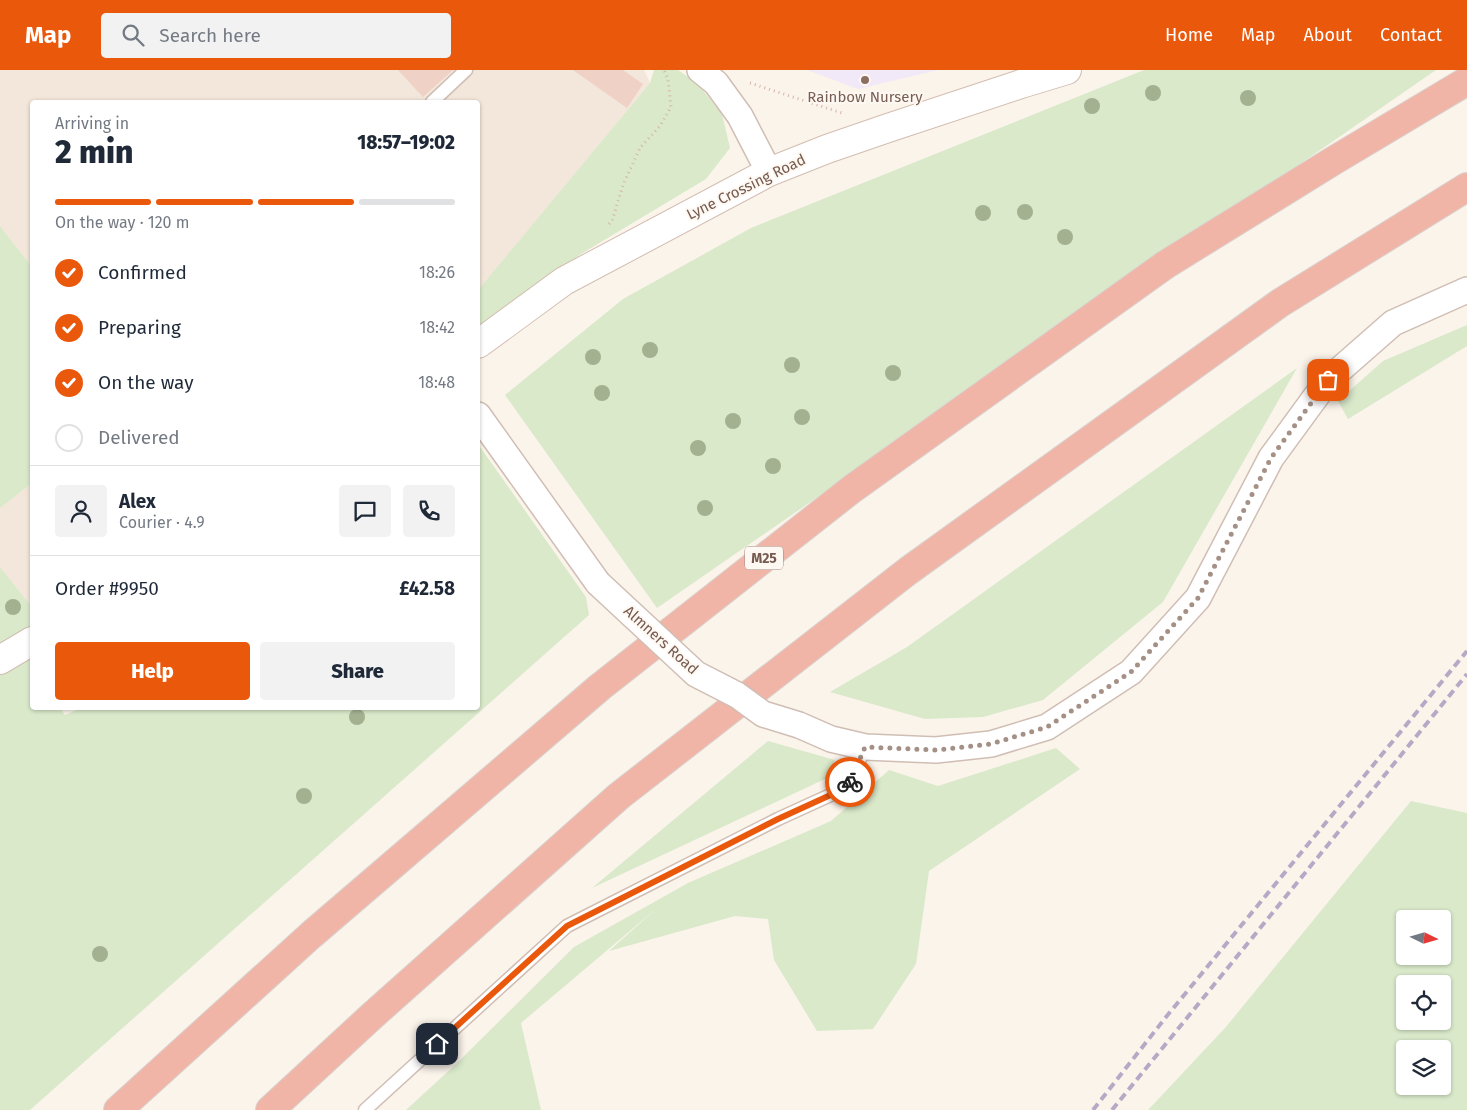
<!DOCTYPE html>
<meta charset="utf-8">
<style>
:root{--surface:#fff;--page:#f2f2f3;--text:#1f2937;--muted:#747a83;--line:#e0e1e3;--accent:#ea580c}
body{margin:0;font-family:"Fira Sans",sans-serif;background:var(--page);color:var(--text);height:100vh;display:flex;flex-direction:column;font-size:19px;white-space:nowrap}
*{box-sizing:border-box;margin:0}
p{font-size:16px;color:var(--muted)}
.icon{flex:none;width:28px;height:28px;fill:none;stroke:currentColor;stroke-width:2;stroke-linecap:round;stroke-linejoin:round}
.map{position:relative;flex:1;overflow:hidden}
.drawer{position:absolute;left:30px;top:30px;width:450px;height:610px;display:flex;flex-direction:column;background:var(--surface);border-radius:5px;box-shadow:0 1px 4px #0004}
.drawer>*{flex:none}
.needle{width:32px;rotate:95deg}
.buttons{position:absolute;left:1396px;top:840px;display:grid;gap:10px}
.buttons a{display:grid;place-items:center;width:55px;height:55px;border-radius:5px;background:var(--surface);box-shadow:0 1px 4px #0004;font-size:25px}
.pin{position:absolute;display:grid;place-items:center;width:42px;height:42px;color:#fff;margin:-21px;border-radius:10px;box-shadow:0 2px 8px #0006}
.courier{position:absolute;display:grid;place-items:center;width:50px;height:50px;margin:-25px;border:4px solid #ea580c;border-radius:50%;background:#fff;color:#222;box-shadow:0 1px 6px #0007}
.overview em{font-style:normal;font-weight:800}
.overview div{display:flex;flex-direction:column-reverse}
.overview{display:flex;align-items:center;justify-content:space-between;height:85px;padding:0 25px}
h1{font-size:32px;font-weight:800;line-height:38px}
.bar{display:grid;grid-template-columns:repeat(4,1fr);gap:8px 5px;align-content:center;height:60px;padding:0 25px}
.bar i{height:6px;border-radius:4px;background:var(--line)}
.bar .on{background:var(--accent)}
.bar p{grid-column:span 4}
.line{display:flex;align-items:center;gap:12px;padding:0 25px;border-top:1px solid var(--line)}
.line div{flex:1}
.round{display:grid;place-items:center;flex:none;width:52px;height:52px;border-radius:5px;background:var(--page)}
ol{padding:0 25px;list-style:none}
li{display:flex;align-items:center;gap:15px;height:55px}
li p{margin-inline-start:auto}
li .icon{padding:5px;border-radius:50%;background:var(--accent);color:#fff;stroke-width:4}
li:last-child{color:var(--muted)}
li i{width:28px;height:28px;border:2px solid var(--line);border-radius:50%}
.button{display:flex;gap:10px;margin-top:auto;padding:10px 25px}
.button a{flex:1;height:58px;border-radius:5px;background:var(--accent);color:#fff;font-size:20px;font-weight:800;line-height:58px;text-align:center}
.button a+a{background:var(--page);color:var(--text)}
header{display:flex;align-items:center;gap:30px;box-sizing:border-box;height:70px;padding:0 25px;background:var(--accent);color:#fff}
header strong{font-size:24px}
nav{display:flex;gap:28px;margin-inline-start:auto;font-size:18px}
.search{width:350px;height:45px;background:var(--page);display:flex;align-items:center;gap:12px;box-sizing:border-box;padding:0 18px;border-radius:5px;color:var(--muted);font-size:19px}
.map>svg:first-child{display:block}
.residential{fill:#f3e6da}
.education{fill:#f1e8f8}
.green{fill:#d9e9ca;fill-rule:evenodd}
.building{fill:#efd2c5}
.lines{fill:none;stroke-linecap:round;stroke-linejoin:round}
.lane-casing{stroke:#d0beb4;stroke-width:15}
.street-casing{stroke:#d0beb4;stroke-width:28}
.secondary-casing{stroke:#d3bdb1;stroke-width:30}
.highway-casing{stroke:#d9d1ce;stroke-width:30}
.path{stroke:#d5b5a7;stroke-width:3;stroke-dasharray:1 4;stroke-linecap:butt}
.lane{stroke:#fff;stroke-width:12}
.street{stroke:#fff;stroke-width:25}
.secondary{stroke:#fff;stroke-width:28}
.highway{stroke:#f1b5a7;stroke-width:28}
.rail{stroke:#b6a9c6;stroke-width:4;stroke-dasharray:8 5;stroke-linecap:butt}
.street-bridge-casing{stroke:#d0beb4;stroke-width:28;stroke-linecap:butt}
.street-bridge{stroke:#fff;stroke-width:25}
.tree{fill:#a3b191}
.done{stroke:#a59086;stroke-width:5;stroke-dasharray:0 9}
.route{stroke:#ea580c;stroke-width:6}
.education-dot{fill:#8d6e63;stroke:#fef8f2;stroke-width:2}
.labels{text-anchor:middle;stroke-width:4;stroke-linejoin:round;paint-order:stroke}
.shield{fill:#fef8f2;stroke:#9f8980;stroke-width:1}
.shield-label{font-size:14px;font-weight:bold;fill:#765a4f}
.education-label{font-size:15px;fill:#785e54;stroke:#fef8f2}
.street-label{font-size:15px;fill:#765a4f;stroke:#fef8f2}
</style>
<header>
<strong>Map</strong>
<div class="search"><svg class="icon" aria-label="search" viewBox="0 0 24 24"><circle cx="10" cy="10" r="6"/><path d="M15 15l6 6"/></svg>Search here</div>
<nav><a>Home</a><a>Map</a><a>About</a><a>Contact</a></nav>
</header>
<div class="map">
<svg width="1467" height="1040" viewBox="0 0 1467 1040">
<rect width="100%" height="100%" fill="#fbf4eb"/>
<!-- residential -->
<g class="residential">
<polygon points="0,0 644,0 650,13 478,220 478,32 32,32 32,197 0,156"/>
<polygon points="32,413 32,537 0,497 0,438"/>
</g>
<!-- education -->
<polygon class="education" points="807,0 938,0 858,19"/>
<!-- green -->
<g class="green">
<polygon points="654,0 678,0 697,13 722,44 730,78 706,109 581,184 478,262 478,220 650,13"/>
<polygon points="1144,0 1436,0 657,538 505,325 623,229 751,158"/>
<polygon points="0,156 32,197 32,413 0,438"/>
<polygon points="1467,255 1467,276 1348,349 1338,331 1383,291"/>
<polygon points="1297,298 1163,532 1043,630 983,647 925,649 830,622 907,577"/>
<polygon points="478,374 586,527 589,545 30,1040 0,1040 0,497 32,537 32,638 60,638 65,645 81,638 478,638"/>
<polygon points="768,671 835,690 825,709 592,818"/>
<polygon points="1056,678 1080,699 929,801 916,894 873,959 817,961 774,890 768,849 735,846 609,881 656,839 521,953 541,1040 406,1040 455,995 574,877 688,813 831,751 889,700 938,716"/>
<path d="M1411,731l56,12v297h-319l77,-82zM1405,849h37v37h-37zM1405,914h37v37h-37zM1405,979h37v37h-37z"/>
</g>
<!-- building -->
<g class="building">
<polygon points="398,0 453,0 423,27"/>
<polygon points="573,0 623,0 643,14 627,38"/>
</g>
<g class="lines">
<!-- lane casing -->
<g class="lane-casing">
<g id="lane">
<polyline points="432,32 466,0"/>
<polyline points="365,1040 567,856 778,749 848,717 865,677"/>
</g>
</g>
<!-- street casing -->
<g class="street-casing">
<g id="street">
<polyline points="700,0 716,13 740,46 769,102"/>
<polyline points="478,345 598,513"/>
<polyline points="799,655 831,669 865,677 936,680 991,674 1047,657 1131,602 1198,528 1271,388 1328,310 1393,253 1467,220"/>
</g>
</g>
<!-- secondary casing -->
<g class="secondary-casing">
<g id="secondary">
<polyline points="478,274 564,211 769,102 827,79 888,58 1021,14 1067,0"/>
<polyline points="0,590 32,571"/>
</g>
</g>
<!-- highway casing -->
<g class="highway-casing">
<g id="highway">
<polyline points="118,1040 311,865 600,617 852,419 1165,195 1333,91 1467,11"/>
<polyline points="270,1040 373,945 619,726 908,501 1280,233 1467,117"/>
</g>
</g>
<!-- path -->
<g class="path">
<polyline points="750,13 842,43"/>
<polyline points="609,154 612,151 623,115 640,78 660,56 671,37 668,9 664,0"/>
</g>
<!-- lane -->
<use href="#lane" class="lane"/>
<!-- street -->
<use href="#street" class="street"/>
<!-- secondary -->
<use href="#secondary" class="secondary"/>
<!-- highway -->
<use href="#highway" class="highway"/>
<!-- rail -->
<g class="rail">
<polyline points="1093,1040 1166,947 1467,581"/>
<polyline points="1112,1040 1467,604"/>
</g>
<!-- street-bridge casing -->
<g class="street-bridge-casing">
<polyline id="street-bridge" points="598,513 696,604 737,625 763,644 799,655"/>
</g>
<!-- street-bridge -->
<use href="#street-bridge" class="street-bridge"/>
</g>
<!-- trees -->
<g class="tree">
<circle cx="1153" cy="23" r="8"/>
<circle cx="1248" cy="28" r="8"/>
<circle cx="1092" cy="36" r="8"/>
<circle cx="1025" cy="142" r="8"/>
<circle cx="983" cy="143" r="8"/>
<circle cx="1065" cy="167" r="8"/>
<circle cx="650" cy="280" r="8"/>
<circle cx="593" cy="287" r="8"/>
<circle cx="792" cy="295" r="8"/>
<circle cx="893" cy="303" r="8"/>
<circle cx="602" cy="323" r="8"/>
<circle cx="802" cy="347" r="8"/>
<circle cx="733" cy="351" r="8"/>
<circle cx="698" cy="378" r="8"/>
<circle cx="773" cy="396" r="8"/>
<circle cx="705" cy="438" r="8"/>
<circle cx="13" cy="537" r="8"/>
<circle cx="357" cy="647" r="8"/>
<circle cx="304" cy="726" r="8"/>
<circle cx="100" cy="884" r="8"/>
</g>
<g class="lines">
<!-- done -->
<polyline class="done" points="850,712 865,677 936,680 991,674 1047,657 1131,602 1198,528 1271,388 1328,310"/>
<!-- route -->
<polyline class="route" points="437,974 567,856 778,749 848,717 850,712"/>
</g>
<!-- markers -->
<circle class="education-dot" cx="865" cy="10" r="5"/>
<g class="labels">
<!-- shield labels -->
<rect class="shield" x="745" y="476.5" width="38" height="23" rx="4"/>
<g class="shield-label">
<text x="764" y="493">M25</text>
</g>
<!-- education labels -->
<g class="education-label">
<text x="865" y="32">Rainbow Nursery</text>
</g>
<!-- street labels -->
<g class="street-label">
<text transform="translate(746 117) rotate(-26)" y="5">Lyne Crossing Road</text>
<text transform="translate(661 570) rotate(42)" y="5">Almners Road</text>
</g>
</g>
</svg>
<div class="buttons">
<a><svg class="needle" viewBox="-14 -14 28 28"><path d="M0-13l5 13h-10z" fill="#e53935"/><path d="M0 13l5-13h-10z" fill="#747a83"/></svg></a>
<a><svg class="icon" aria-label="locate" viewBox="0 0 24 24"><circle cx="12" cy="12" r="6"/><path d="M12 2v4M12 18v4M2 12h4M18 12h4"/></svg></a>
<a><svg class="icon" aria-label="layers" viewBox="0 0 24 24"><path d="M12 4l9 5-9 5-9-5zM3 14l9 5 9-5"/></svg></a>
</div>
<div class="pin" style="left:1328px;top:310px;background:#ea580c"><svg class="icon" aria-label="bag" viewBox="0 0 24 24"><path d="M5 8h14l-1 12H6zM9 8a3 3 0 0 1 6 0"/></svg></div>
<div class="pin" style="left:437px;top:974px;background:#1f2937"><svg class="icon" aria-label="home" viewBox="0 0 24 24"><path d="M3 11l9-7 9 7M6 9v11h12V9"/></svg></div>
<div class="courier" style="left:850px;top:712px"><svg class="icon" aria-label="bike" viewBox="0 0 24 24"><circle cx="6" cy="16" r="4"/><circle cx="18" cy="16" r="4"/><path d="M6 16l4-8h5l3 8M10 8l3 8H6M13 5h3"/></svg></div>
<section class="drawer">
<div class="overview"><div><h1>2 min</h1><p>Arriving in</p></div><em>18:57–19:02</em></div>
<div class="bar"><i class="on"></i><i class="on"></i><i class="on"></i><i></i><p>On the way · 120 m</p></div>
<ol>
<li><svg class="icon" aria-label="check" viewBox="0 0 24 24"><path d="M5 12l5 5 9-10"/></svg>Confirmed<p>18:26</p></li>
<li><svg class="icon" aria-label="check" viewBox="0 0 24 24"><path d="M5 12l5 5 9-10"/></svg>Preparing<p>18:42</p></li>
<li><svg class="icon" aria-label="check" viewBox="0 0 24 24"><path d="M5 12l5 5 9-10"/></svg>On the way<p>18:48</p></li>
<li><i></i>Delivered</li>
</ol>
<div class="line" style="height:90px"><a class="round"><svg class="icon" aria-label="person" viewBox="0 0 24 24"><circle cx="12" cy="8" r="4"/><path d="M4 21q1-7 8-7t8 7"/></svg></a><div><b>Alex</b><p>Courier · 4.9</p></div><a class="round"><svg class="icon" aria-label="chat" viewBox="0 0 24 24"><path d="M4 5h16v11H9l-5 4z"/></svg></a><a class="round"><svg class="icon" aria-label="phone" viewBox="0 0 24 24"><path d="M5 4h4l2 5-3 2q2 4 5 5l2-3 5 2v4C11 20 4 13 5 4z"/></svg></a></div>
<div class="line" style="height:65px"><div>Order #9950</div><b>£42.58</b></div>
<div class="button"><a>Help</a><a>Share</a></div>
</section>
</div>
